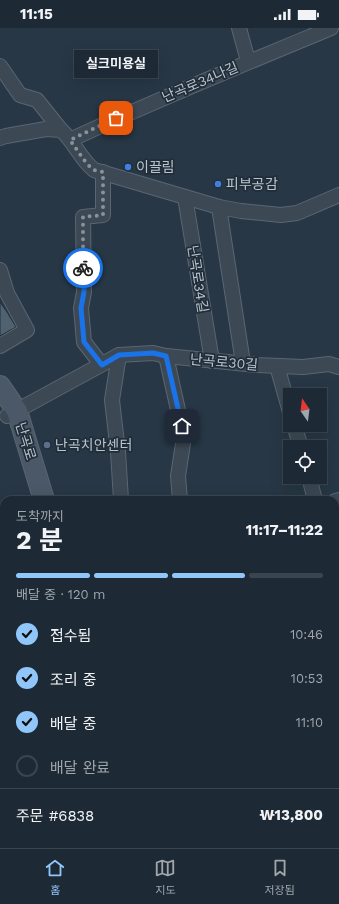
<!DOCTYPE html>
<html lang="ko">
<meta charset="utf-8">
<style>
:root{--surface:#1d2934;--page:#2a3540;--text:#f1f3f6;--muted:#a0a6ac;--line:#3b454f;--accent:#91c6fa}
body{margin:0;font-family:"Work Sans","Noto Sans KR",sans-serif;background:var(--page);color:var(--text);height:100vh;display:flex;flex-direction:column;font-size:15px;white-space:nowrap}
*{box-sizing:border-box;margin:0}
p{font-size:13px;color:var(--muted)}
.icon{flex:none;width:22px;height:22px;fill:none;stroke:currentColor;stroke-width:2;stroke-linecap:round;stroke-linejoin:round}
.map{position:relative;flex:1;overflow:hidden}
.side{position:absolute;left:0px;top:468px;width:339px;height:352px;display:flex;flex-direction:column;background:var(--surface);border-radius:12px 12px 0 0;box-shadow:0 4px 16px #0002,0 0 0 1px var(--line)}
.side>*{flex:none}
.needle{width:26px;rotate:346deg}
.tools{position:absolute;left:283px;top:360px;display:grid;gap:8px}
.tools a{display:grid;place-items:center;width:44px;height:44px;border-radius:0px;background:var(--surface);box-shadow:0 4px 16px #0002,0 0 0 1px var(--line);font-size:20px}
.pin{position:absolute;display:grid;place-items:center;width:34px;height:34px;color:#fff;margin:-17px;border-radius:8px;box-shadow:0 2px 6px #0006}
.courier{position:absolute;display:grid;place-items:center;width:40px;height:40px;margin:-20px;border:3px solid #1a73e8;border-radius:50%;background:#fff;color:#222;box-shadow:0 1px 5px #0007}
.bubble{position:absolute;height:28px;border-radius:0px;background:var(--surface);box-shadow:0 4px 16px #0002,0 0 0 1px var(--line);font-size:13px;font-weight:700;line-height:28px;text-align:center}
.head em{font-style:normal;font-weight:700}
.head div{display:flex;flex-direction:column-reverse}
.head{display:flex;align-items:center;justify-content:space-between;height:68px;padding:0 16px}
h1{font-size:26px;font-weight:700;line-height:30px}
.bar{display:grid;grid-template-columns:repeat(4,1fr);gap:6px 4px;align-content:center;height:48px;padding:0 16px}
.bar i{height:5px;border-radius:3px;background:var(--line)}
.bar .on{background:var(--accent)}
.bar p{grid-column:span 4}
.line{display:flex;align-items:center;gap:10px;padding:0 16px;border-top:1px solid var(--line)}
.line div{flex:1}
ol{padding:0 16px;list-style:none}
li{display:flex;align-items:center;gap:12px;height:44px}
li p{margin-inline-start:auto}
li .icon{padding:4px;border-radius:50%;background:var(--accent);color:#111;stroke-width:4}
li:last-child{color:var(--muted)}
li i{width:22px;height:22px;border:2px solid var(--line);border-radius:50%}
.status{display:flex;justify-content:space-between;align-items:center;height:28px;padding:0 20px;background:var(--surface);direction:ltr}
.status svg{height:11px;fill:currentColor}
.menu{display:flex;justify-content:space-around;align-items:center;height:56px;border-top:1px solid var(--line);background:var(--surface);font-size:11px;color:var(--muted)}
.menu a{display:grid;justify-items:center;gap:2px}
.menu .on{color:var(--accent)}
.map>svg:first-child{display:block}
.building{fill:#506170;stroke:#22303c}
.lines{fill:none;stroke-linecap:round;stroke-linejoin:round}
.minor-casing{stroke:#5a6671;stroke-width:16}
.tertiary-casing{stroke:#5a6671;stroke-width:20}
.secondary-casing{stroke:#5a6671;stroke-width:22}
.minor{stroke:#3c4954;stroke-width:14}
.tertiary{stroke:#3c4954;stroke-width:18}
.secondary{stroke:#4a5867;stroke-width:20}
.done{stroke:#86929d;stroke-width:4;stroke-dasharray:0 7.2}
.route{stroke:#1a73e8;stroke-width:5}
.shop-dot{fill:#3f7fe0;stroke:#202e3a;stroke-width:1.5}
.service-dot{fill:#5c6f8a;stroke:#202e3a;stroke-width:1.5}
.labels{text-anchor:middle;stroke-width:3.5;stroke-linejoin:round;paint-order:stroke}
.street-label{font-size:14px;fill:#b9c3cd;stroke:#202e3a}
.poi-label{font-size:14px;fill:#b9c3cd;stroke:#202e3a;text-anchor:start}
</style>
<div class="status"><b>11:15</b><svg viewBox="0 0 49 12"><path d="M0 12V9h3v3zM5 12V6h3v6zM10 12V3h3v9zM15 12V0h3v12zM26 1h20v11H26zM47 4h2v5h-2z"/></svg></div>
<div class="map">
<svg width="339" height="820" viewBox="0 0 339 820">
<rect width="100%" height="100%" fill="#273745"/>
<!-- building -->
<polygon class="building" points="0,274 7,284 16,299 0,308"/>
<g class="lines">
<!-- minor casing -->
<g class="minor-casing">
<g id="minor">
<polyline points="239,0 248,33"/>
<polyline points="0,38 20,67 37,72 61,102"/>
<path d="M0,110l6,-2 40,-7 15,1c13,11 19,29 33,40l125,37 22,4 40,4 16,-2 42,-18"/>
<path d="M70,112c86,-40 174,-76 261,-112"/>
<polyline points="185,169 212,333"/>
<polyline points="219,179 243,335"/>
<polyline points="0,242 7,265 27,302 0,318"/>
<polyline points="119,327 112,372 118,424 121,472"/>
<polyline points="166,328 184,409 178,448 180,472"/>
<polyline points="101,336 84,314 81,280 84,264 83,189 103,187 103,144"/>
<polyline points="277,338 290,384"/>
<polyline points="7,388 119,327 153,325 166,328 257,337 303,339 329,336 339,339"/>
<polyline points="294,397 301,419"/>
<polyline points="309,449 315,472"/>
<polyline points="335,473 339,472"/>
<polyline points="0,627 4,627"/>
<polyline points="335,687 339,686"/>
<polyline points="335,753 339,751"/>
<polyline points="335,773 339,781"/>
<polyline points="286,820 287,816"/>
</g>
</g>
<!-- tertiary casing -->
<g class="tertiary-casing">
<polyline id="tertiary" points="335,584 339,584"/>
</g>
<!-- secondary casing -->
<g class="secondary-casing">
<g id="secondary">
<polyline points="0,358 17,383 44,472"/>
<polyline points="168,816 169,820"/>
<polyline points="183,816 184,820"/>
</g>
</g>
<!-- minor -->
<use href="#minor" class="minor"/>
<!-- tertiary -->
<use href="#tertiary" class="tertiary"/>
<!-- secondary -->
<use href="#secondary" class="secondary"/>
</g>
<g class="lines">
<!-- done -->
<polyline class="done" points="83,240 83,189 103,187 103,144 94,142 87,136 70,112 116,90"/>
<!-- route -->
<polyline class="route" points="83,240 84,264 81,280 84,314 102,337 119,327 153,325 166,328 182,398"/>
</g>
<!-- markers -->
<g class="shop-dot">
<circle cx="128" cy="139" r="4"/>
<circle cx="218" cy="156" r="4"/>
</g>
<circle class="service-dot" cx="47" cy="417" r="4"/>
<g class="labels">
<!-- street labels -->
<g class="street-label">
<text transform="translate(200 54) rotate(-23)" y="5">난곡로34나길</text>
<text transform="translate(198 251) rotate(81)" y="5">난곡로34길</text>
<text transform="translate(224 334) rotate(5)" y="5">난곡로30길</text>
<text transform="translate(26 413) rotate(73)" y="5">난곡로</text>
</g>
<!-- poi labels -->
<g class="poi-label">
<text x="136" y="144">이끌림</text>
<text x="226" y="161">피부공감</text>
<text x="55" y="422">난곡치안센터</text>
</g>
</g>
</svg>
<div class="tools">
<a><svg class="needle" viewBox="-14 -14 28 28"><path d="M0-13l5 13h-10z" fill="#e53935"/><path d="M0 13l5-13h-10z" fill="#a0a6ac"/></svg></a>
<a><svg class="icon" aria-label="locate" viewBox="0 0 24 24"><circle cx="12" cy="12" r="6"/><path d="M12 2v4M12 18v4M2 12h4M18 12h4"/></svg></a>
</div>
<div class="pin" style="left:116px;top:90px;background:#ea580c"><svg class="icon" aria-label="bag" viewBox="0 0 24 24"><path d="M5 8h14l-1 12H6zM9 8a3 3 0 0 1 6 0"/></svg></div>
<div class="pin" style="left:182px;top:398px;background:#1f2937"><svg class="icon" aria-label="home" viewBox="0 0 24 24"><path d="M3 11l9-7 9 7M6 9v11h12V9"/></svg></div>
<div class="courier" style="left:83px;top:240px"><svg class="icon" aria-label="bike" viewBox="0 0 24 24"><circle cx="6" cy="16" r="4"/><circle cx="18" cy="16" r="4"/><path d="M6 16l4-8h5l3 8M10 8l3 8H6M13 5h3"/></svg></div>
<div class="bubble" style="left:74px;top:22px;width:84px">실크미용실</div>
<section class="side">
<div class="head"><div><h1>2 분</h1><p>도착까지</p></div><em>11:17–11:22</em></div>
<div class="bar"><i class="on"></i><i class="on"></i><i class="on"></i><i></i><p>배달 중 · 120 m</p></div>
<ol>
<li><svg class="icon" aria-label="check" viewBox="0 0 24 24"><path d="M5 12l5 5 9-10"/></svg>접수됨<p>10:46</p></li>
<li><svg class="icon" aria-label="check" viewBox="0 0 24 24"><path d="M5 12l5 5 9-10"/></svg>조리 중<p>10:53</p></li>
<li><svg class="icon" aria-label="check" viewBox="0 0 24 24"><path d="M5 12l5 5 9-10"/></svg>배달 중<p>11:10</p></li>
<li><i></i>배달 완료</li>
</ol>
<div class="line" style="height:52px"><div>주문 #6838</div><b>₩13,800</b></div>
</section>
</div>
<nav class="menu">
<a class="on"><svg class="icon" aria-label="home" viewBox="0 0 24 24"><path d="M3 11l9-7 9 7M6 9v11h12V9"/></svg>홈</a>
<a><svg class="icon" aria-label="map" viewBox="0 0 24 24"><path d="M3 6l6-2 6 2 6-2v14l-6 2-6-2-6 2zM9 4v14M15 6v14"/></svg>지도</a>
<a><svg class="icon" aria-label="saved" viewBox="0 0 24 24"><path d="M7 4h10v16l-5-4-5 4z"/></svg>저장됨</a>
</nav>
